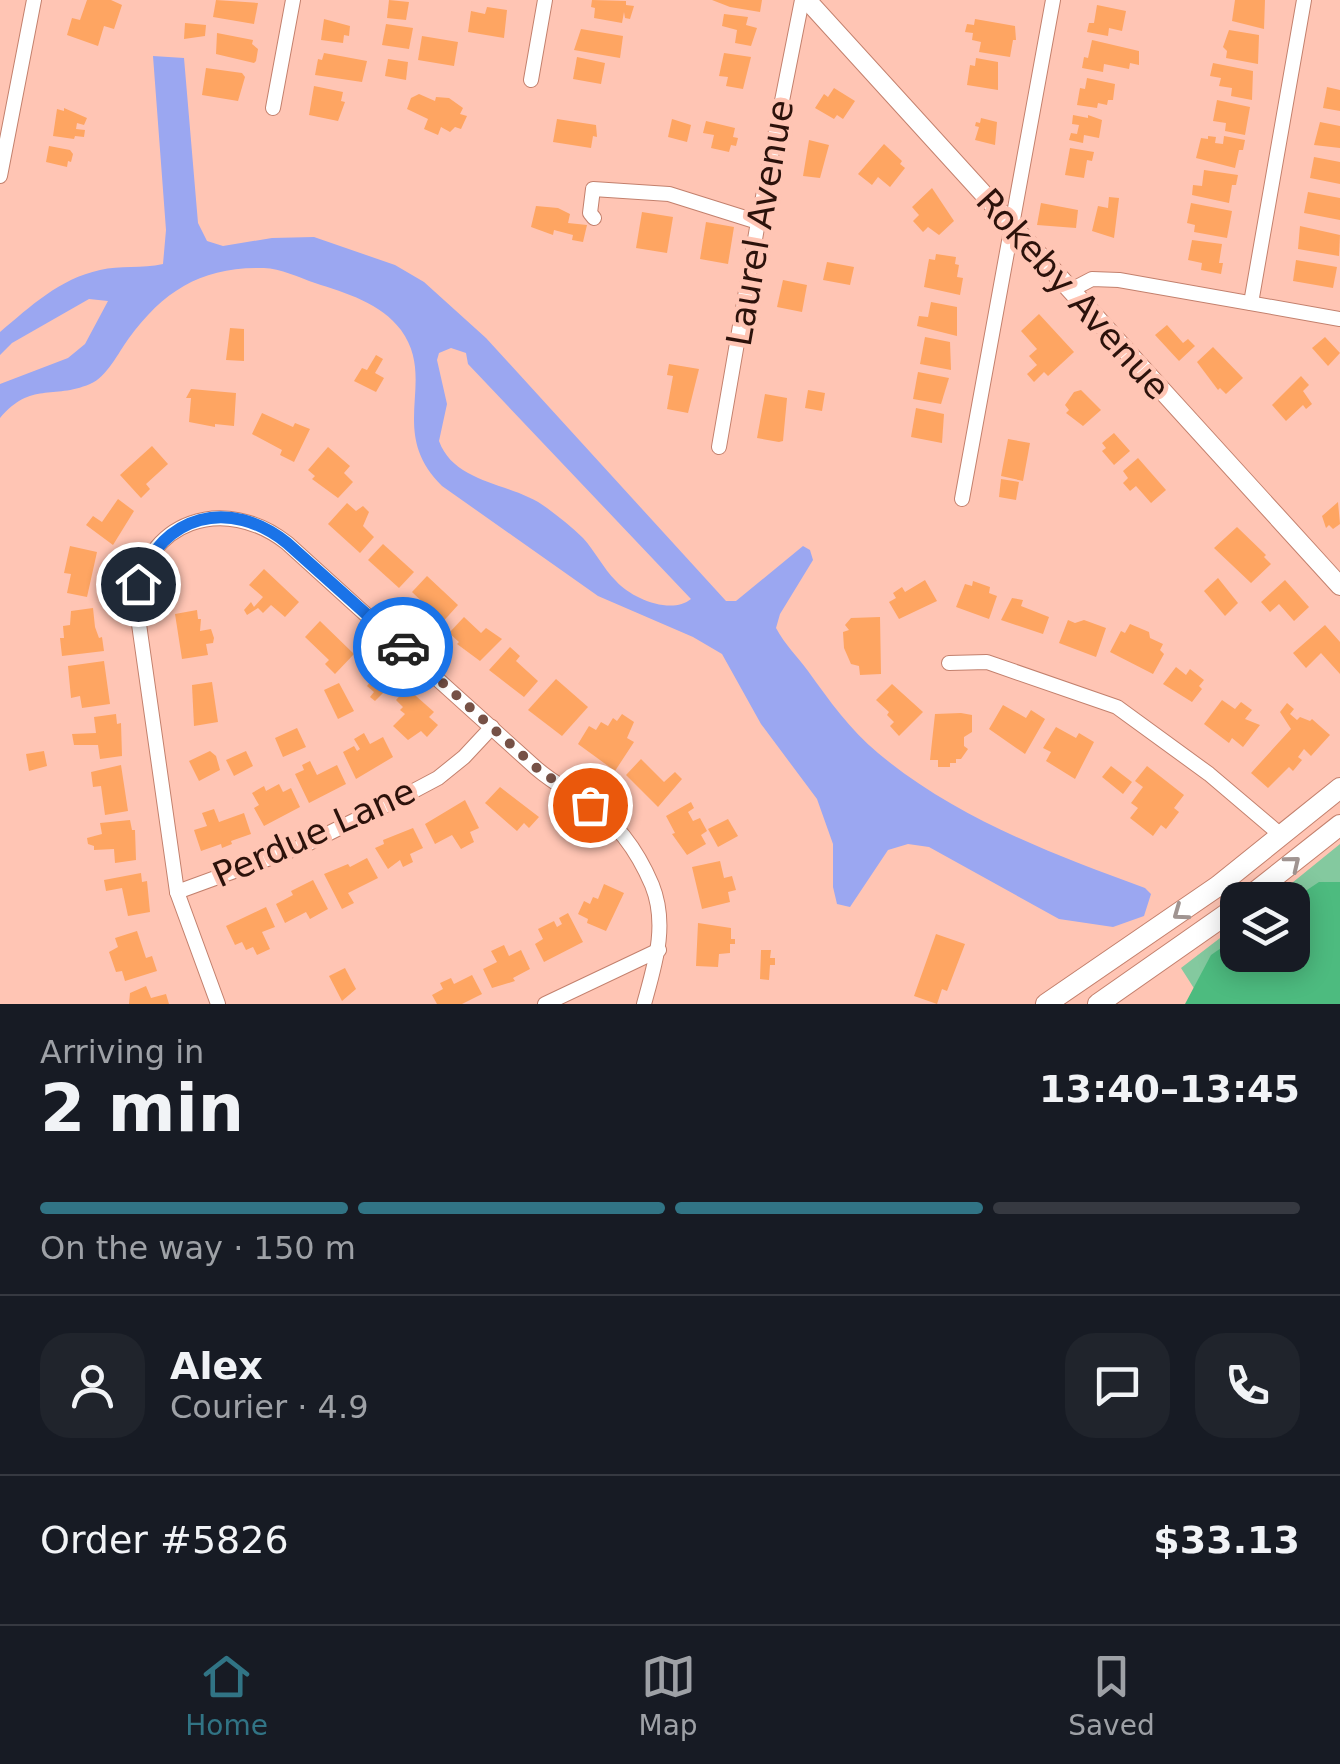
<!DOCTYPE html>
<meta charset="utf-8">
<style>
:root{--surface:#171b24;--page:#20242c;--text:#f1f3f6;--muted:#9ea1a6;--line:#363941;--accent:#317485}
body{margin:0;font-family:"DejaVu Sans",sans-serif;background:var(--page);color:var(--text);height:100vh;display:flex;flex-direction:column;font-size:38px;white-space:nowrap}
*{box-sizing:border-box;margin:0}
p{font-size:32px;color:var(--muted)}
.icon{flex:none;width:55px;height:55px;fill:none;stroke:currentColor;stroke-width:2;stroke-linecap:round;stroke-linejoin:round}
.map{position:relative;height:1004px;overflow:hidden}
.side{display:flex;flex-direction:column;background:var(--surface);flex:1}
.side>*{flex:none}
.buttons{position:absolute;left:1220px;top:882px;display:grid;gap:20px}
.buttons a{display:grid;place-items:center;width:90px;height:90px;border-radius:20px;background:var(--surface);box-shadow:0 5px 25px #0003;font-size:50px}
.pin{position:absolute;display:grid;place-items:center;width:85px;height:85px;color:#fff;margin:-42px;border:5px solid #fff;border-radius:50%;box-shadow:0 2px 10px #0007}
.courier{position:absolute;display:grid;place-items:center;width:100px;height:100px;margin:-50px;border:8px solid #1a73e8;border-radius:50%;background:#fff;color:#222;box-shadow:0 2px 12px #0007}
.overview em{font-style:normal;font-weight:600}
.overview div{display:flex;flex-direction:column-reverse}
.overview{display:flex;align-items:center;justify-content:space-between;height:170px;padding:0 40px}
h1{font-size:65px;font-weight:600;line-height:75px}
.bar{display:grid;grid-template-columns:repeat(4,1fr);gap:15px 10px;align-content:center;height:120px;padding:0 40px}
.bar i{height:12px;border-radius:8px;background:var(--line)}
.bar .on{background:var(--accent)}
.bar p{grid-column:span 4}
.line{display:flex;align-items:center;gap:25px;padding:0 40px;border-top:2px solid var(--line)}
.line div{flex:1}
.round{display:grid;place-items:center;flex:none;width:105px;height:105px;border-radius:30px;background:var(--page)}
.dock{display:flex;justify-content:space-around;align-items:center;height:140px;border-top:2px solid var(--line);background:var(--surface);font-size:28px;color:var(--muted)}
.dock a{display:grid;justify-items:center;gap:5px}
.dock .on{color:var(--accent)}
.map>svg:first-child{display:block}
.green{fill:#84c99f}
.forest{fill:#4dbb7f}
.water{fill:#9ba7f1;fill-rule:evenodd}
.building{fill:#fea562}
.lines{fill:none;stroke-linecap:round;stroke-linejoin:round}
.minor-casing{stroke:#c3806d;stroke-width:16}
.tertiary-casing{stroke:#c3806d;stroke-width:20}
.secondary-casing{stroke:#c3806d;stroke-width:22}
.minor{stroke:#fff;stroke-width:14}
.tertiary{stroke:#fff;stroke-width:18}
.secondary{stroke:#fff;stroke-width:20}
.oneway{stroke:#a09491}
.done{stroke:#765146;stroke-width:10;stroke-dasharray:0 18}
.route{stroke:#1a73e8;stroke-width:12}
.labels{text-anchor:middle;stroke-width:9;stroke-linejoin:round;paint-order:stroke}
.street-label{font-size:35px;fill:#2c120b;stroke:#ffc5b4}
</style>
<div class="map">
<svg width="1340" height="1004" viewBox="0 0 1340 1004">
<rect width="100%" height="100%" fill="#ffc5b4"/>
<!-- green -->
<polygon class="green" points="1340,844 1340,1004 1204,1004 1181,968 1237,925 1238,955 1292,955 1292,900 1271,900"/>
<!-- forest -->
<polygon class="forest" points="1319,882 1340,882 1340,1004 1185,1004 1211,955 1237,937 1238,955 1292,955 1292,900"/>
<!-- water -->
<path class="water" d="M153,56l31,2 14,165 9,18 16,5 49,-8 42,-1 81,28 29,17 62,56 240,263h10l67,-55 7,4 3,10 -33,54 -4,14c9,17 21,28 32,43 21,29 42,59 70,82 76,64 174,101 267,135l6,6 -7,22 -31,11 -54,-8 -130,-72 -21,-3 -20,6 -38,57 -13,-3 -4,-17v-43l-16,-45 -56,-75 -39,-70 -29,-17 -95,-41 -156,-110c-56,-55 -4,-105 -41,-156 -20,-27 -55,-37 -86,-47 -15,-5 -35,-15 -51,-15 -61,-2 -100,22 -135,70 -11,15 -22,39 -39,46 -38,16 -58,-3 -90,34v-34l68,-26 17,-14 23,-43 -19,-2 -77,44 -12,12v-23c31,-26 59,-53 100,-62 20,-5 42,-1 63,-6l3,-34zM451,348l15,5 2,11 223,235c-19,16 -59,0 -75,-18 -13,-13 -21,-30 -33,-43 -11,-11 -24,-21 -36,-30 -34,-26 -92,-23 -108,-67l8,-37 -10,-44 2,-7z"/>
<!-- building -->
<g class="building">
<polygon points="87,0 111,0 122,5 114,29 104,26 98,46 67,35 72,18 80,20"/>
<polygon points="216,0 258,3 254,24 213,17"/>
<polygon points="389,0 409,2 406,20 387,18"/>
<polygon points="592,0 626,1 626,5 634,6 630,19 625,18 624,12 622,23 594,18 595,8 591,7"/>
<polygon points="712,0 762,0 760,12 730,7"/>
<polygon points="1235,0 1265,0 1264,29 1232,21"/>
<polygon points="1097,5 1126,11 1122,31 1109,28 1108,36 1087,32 1089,23 1094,23"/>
<polygon points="487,7 507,10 504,38 468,32 471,11 485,14"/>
<polygon points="724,14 748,17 746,25 757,28 751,46 735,43 737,30 722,26"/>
<polygon points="324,19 350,26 349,36 344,35 343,43 321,40"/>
<polygon points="975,19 1015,26 1016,40 1013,40 1010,57 979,52 981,42 972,40 973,33 965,32 967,24 974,25"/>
<polygon points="185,23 206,25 205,36 184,39"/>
<polygon points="386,24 413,28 409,49 382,45"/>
<polygon points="581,29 623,36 620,58 574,50"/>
<polygon points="1229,30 1259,35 1258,64 1226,58 1227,51 1223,47"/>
<polygon points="217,33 253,40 252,44 258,49 256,61 254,63 216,54"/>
<polygon points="422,36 458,42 454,66 418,60"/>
<polygon points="1092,40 1139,51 1139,65 1130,63 1129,69 1104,64 1103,72 1082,68 1084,57 1088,58"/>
<polygon points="324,53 367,61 362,82 315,75 318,59 322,60"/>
<polygon points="724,53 751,57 743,89 726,86 728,77 719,76"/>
<polygon points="577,57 605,63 601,84 573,79"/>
<polygon points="976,58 998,62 998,90 967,85 970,65 975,66"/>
<polygon points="388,59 408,62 406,80 385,76"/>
<polygon points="1213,63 1253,71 1252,100 1231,96 1232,88 1219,86 1221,78 1210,76"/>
<polygon points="206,68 242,73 245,77 238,101 202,95"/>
<polygon points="1087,78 1115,84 1113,100 1108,100 1107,105 1098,103 1097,108 1077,105 1080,88 1085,89"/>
<polygon points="314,86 343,92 341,101 345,102 338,121 309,115"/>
<polygon points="1327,87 1340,90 1340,111 1323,108"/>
<polygon points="834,88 855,101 843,119 837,115 834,119 815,108 824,94 828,97"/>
<polygon points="419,94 435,101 436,97 449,98 463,108 460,114 467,116 461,129 455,127 450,132 441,127 438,135 424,129 428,119 407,109 411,98"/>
<polygon points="1217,100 1250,107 1245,135 1225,131 1226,123 1213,121"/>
<polygon points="64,108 87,118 84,125 77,123 76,129 85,130 84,137 75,136 74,139 53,136 57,109 64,111"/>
<polygon points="1073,115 1088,118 1088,115 1102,120 1099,138 1084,135 1083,143 1069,140 1071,133 1077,134 1079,125 1072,124"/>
<polygon points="981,118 997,122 995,145 975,140 979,127 975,126 976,122 980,123"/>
<polygon points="557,119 596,125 597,137 593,136 591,148 553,142"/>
<polygon points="672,119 691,125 687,142 668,137"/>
<polygon points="706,121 735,128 733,137 738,138 736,146 731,145 729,152 711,148 714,135 703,133"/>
<polygon points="1320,122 1340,126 1340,148 1314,145"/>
<polygon points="1208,136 1216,137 1215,143 1223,144 1224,136 1245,140 1243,150 1239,150 1235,168 1196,158 1201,138 1208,139"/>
<polygon points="809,140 829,145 820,178 803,176"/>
<polygon points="884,144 902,161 900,164 905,168 890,187 878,177 872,185 858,174"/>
<polygon points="49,146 70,150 73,154 71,162 68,161 67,167 46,162"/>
<polygon points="1070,148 1094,152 1092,161 1087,160 1084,178 1065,175"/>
<polygon points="1314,157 1340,162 1340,184 1310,178"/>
<polygon points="1204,170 1238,175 1236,185 1232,185 1229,203 1192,195 1193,185 1202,186"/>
<polygon points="932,188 954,221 939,235 928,227 923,232 913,221 919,215 912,207"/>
<polygon points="1308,192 1340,198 1340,220 1304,213"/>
<polygon points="1109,197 1119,198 1114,238 1092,231 1098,206 1108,208"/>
<polygon points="1041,203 1078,210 1076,228 1037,225"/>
<polygon points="1191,203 1232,211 1227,238 1194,232 1195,225 1187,223"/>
<polygon points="536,206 558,208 570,214 568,223 587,225 583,242 572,240 573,235 554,230 553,235 531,227"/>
<polygon points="642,212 673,217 667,253 636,248"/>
<polygon points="706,222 734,227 728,264 700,259"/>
<polygon points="1300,226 1340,235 1339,256 1298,249"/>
<polygon points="1192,240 1222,244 1219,263 1223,263 1221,274 1201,270 1202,263 1188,260"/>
<polygon points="936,254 956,257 955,264 959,265 957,277 963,278 960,295 924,287 929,259 935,260"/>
<polygon points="1296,260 1337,267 1333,288 1293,281"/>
<polygon points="827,262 854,267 850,285 823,280"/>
<polygon points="783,280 807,285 802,312 777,307"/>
<polygon points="931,302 957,307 957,336 917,326 919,316 928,317"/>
<polygon points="1039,314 1074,352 1048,376 1044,372 1034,382 1027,374 1037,365 1029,356 1037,349 1021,331"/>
<polygon points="1167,325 1183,343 1188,339 1195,346 1179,361 1155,335"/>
<polygon points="230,328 244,329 244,361 226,360"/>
<polygon points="925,337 950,342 951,370 920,364"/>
<polygon points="1325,337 1340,353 1328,366 1312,348"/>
<polygon points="1213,347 1243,378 1226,394 1220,388 1218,390 1197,362"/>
<polygon points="376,355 383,359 375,373 384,378 376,392 354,381 362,368 367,370"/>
<polygon points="669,364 699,369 688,413 667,409 673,376 667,375"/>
<polygon points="918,372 949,378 941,404 913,399"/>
<polygon points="1301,376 1309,385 1303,391 1312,404 1306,409 1303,405 1286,421 1272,405"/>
<polygon points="191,389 236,393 234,426 215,424 215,427 189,422 191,398 186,398"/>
<polygon points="808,390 825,393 822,411 805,408"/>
<polygon points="1081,390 1101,410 1083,426 1066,413 1069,410 1065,405 1074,392"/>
<polygon points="765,394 787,398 783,441 779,442 757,438"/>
<polygon points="916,408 944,414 942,443 911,437"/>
<polygon points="262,413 293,427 295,423 310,429 294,462 280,455 282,450 252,434"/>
<polygon points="1114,433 1130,451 1114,465 1102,451 1106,448 1102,443"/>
<polygon points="1008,439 1030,443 1023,481 1001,476"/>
<polygon points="152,446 168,464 146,484 150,489 141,498 120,475"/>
<polygon points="328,447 350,466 344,473 353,482 338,498 312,479 315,476 308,470"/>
<polygon points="1138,458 1166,490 1151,503 1136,486 1130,491 1123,483 1128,478 1123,471"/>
<polygon points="1001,479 1019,482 1016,500 999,497"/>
<polygon points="118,499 134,511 113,545 86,525 93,516 102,522"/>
<polygon points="1338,502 1340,524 1333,529 1329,525 1326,528 1322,516"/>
<polygon points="347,503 356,511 363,506 369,512 363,526 374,537 360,553 328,524"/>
<polygon points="1237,527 1266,555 1264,557 1271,564 1251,583 1214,548"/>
<polygon points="383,544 414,572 399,588 368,560"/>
<polygon points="70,546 97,552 87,597 67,593 71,574 64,573"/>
<polygon points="264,569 299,602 285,617 271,605 263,613 258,608 247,615 244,610 251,602 254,607 263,597 249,585"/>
<polygon points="427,576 458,605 440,625 431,617 434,613 412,592"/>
<polygon points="1218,578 1238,603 1225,616 1204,591"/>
<polygon points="925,580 937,601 899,619 889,602 896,598 893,593 902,587 905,592"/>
<polygon points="1285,580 1309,607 1294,621 1279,604 1270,612 1261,602"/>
<polygon points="973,581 990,587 989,593 997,596 989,619 956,607 965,584 972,586"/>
<polygon points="1012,598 1023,600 1021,606 1049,617 1043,634 1001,620"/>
<polygon points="93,608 95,627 99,638 102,637 104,651 62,656 60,638 64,638 63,626 70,625 71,611"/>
<polygon points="197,610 198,619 201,619 200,631 211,629 214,638 213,643 206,644 208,655 182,659 175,614"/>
<polygon points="464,617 481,633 486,628 502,639 480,661 457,644 459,642 449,633"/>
<polygon points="880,617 881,674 860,675 859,666 851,664 844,648 843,632 849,630 845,625 851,618"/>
<polygon points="1068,620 1075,623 1084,620 1106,628 1096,657 1059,643"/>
<polygon points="320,621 354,654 335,674 325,664 329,660 305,637"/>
<polygon points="1130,624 1149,632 1150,638 1163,644 1160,650 1164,654 1153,674 1110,652 1121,631 1125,633"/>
<polygon points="1325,625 1340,642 1340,674 1321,653 1306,668 1293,653"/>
<polygon points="510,647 520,656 516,661 538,681 524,697 489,670"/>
<polygon points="104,661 110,704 82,708 80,696 71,698 68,666"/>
<polygon points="1176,667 1186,675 1190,669 1204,680 1199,686 1202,689 1192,702 1163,684"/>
<polygon points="379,672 392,684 375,701 370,697 374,692 367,686"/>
<polygon points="556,679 588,707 562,736 528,710"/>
<polygon points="212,682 218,722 194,726 192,685"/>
<polygon points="339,683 354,711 338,719 324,690"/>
<polygon points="892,684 923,712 899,736 890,726 894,722 887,715 889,712 876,700"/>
<polygon points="407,688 434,712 429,717 438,725 427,737 421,731 408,740 393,726 405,714 400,710 403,707 396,700"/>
<polygon points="1222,700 1235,709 1241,702 1252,710 1245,719 1260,725 1243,747 1232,738 1229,743 1204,724"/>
<polygon points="1287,703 1294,709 1290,714 1297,720 1300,717 1310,721 1312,719 1330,735 1311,756 1304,749 1298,757 1302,760 1293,771 1289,767 1268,788 1251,773 1291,729 1280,712"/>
<polygon points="1003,705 1026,718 1031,710 1045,719 1025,754 989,729"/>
<polygon points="961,713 972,715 972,732 964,737 964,746 968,749 961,759 956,759 956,763 950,763 950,767 938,767 938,760 930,760 935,714"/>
<polygon points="116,714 117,724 121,723 122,756 100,759 98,745 74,745 72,734 96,733 94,717"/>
<polygon points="622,714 634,722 627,738 634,742 615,771 578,744 589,726 596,730 601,722 608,726 613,718 617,721"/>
<polygon points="1056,727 1076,738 1079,733 1094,742 1075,779 1046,761 1051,752 1043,748"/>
<polygon points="297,728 306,747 283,757 275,738"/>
<polygon points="364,733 370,744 383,737 393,757 356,779 343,752 354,746 357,751 360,749 354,739"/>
<polygon points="44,751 47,766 29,771 26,754"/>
<polygon points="210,751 216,756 220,770 199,781 189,761"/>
<polygon points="246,751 253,766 234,776 226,760"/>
<polygon points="641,759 664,782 675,772 682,779 658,807 626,775"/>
<polygon points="310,761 317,775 337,765 346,784 309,803 295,774 304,770 302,765"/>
<polygon points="121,765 128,811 105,815 101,786 93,787 91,772"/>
<polygon points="1111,766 1132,782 1123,794 1102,777"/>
<polygon points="1147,766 1184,795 1174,808 1179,812 1166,829 1161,825 1153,836 1130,818 1138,808 1131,803 1143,787 1135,781"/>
<polygon points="279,784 283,792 291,788 300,807 264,826 254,808 259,805 252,793 264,786 266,791"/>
<polygon points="500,787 539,817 529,828 524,823 517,831 485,803"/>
<polygon points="465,800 479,828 470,832 474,842 461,849 452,835 435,844 425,824"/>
<polygon points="691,802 694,808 688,812 693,821 700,818 707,831 701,835 706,844 687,855 672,834 675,833 666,816"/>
<polygon points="214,809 219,822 244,813 251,834 231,841 232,844 222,848 221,844 201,851 194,830 207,826 202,813"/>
<polygon points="728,819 738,836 718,847 708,829"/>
<polygon points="130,820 132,830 135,830 136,860 115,863 114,849 94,850 94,846 88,844 87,838 102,834 100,823"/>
<polygon points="413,828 423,848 410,854 413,862 403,867 400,860 388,869 375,848 384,844 383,840"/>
<polygon points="367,858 378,878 348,893 354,903 342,909 324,874 348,864 350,867"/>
<polygon points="720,861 724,878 732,876 736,890 728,892 730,902 702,909 692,867"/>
<polygon points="141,873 142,882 147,881 150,912 128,916 122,888 106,891 104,880"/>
<polygon points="313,880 328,909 310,919 306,912 285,923 276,904 293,895 291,891"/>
<polygon points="604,884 624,893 606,931 587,923 588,919 578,914 584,901 590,904 593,897 598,899"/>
<polygon points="266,907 275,927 262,932 270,949 257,955 253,947 246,950 242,942 235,945 226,926"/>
<polygon points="568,913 583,942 544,962 535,944 543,939 538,929 554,921 557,927 562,924 559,918"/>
<polygon points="698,923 731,928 731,939 735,939 735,944 730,944 730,953 719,954 718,967 696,966"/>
<polygon points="137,931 146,958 152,956 157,971 125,981 122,971 116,972 109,952 118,947 115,938"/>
<polygon points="936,934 965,944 947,991 942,989 937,1004 914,996"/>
<polygon points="504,945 509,956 521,950 530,969 513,978 515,981 492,988 483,969 497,962 491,951"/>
<polygon points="761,950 771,950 770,958 775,958 775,965 770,965 769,980 760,979"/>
<polygon points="345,968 356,989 342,1001 329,976"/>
<polygon points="472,975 482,994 462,1004 437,1004 432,995 443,989 440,983 451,978 454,984"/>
<polygon points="146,986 151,998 166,994 169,1004 129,1004 130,993"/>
</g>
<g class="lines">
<!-- minor casing -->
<g class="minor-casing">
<g id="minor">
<polyline points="531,80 545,0"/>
<polyline points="273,108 293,0"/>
<polyline points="0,176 34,0"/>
<polyline points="594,218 590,213 593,189 669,194 758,222"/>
<polyline points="1071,290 1092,279 1119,280 1340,319"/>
<polyline points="1251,303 1304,0"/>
<polyline points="719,447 758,222 802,0"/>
<polyline points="962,499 1053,0"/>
<polyline points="949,663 987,662 1117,707 1209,774 1282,836"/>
<polyline points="177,892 303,846 406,795 438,778 464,757 492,727"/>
<path d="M218,1004l-41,-112 -41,-289c6,-83 89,-109 151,-60 83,75 166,151 249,225 16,14 33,23 51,35 30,19 51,49 65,82 16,40 3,79 -8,119"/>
<polyline points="545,1004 659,950"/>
</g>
</g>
<!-- tertiary casing -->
<g class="tertiary-casing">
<polyline id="tertiary" points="807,0 1340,586"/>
</g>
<!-- secondary casing -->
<g class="secondary-casing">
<g id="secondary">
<polyline points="1245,900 1340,825"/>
<polyline points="1046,1004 1218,886 1340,788"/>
<polyline points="1098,1004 1238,906"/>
</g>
</g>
<!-- minor -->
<use href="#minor" class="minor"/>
<!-- tertiary -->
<use href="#tertiary" class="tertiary"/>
<!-- secondary -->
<use href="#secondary" class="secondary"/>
</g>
<!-- one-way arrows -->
<defs><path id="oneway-chevron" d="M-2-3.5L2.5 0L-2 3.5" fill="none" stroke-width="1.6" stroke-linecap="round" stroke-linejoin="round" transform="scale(2.5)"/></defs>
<g class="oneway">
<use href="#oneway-chevron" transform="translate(1293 863) rotate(-39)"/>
<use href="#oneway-chevron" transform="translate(1180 913) rotate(144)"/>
</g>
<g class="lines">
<!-- done -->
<polyline class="done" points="403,647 539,770 590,805"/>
<!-- route -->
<path class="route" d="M138,584c24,-70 92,-87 149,-41l116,104"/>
</g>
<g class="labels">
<!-- street labels -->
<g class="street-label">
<text transform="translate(760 223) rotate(-80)" y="12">Laurel Avenue</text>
<text transform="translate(1073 294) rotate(48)" y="12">Rokeby Avenue</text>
<text transform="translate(314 833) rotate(-24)" y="12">Perdue Lane</text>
</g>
</g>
</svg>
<div class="buttons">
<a><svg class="icon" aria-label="layers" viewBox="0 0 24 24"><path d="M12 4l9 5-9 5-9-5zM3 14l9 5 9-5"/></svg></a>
</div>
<div class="pin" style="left:590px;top:805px;background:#ea580c"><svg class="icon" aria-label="bag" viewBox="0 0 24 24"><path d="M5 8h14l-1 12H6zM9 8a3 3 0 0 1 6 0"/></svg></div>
<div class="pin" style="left:138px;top:584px;background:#1f2937"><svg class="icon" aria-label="home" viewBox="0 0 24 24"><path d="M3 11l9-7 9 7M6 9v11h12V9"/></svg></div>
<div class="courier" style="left:403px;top:647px"><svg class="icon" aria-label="car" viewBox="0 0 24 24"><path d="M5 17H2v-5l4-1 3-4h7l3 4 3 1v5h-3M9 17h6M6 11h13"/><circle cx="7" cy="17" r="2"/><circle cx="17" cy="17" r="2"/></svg></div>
</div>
<section class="side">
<div class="overview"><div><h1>2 min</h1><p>Arriving in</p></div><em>13:40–13:45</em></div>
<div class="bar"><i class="on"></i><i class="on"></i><i class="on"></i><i></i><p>On the way · 150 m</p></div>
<div class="line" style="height:180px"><a class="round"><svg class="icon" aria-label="person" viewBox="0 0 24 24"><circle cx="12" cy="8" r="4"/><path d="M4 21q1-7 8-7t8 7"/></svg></a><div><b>Alex</b><p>Courier · 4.9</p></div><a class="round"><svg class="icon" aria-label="chat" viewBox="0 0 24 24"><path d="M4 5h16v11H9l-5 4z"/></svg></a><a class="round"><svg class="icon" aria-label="phone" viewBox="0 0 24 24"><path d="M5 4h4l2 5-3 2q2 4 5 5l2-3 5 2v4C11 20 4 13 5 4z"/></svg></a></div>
<div class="line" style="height:130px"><div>Order #5826</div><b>$33.13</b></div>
</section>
<nav class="dock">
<a class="on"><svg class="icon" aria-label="home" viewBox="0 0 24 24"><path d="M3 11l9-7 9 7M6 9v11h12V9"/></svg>Home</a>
<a><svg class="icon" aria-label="map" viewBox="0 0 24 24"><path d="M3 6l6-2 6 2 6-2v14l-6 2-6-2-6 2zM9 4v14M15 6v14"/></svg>Map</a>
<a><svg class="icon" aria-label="saved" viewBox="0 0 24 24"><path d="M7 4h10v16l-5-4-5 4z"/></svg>Saved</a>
</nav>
